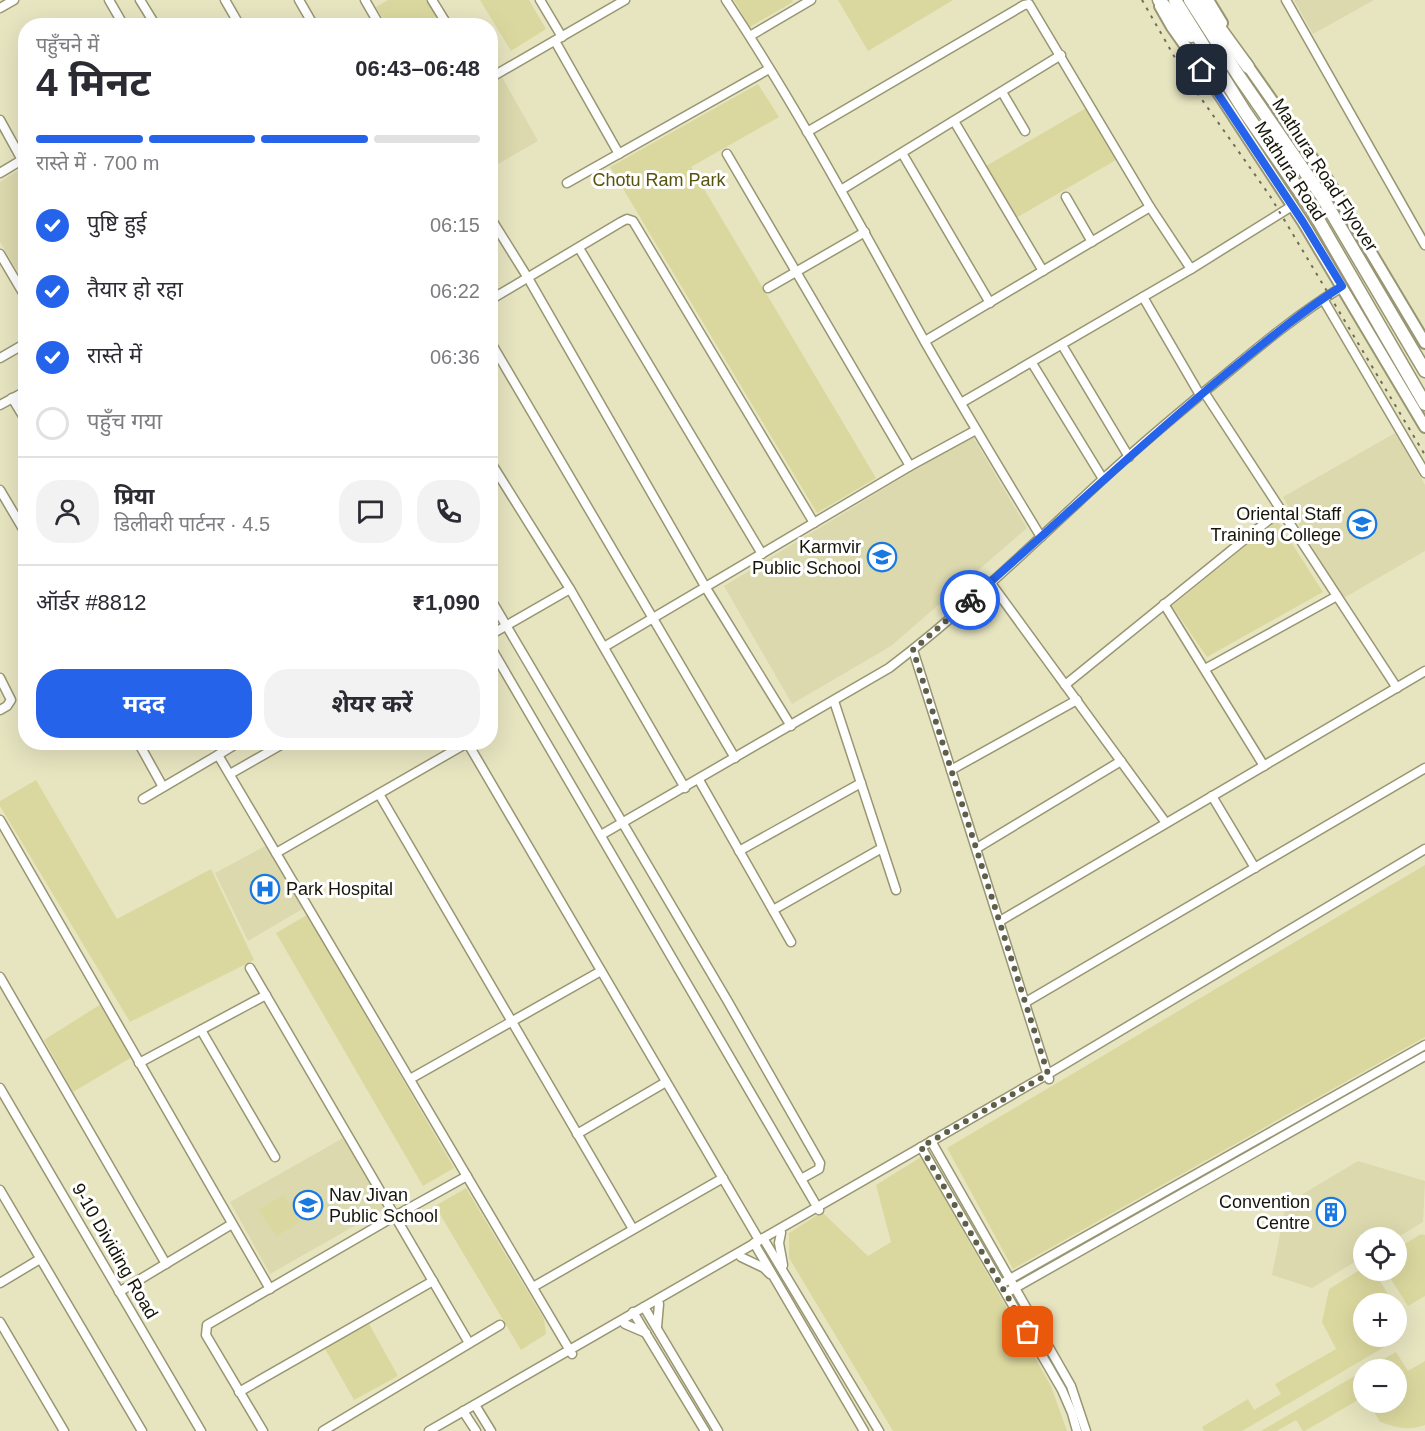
<!DOCTYPE html>
<html lang="hi">
<meta charset="utf-8">
<style>
:root{--surface:#fff;--page:#f2f2f3;--text:#2b2b33;--muted:#7c7c81;--line:#e1e1e2;--accent:#2563eb}
body{margin:0;font-family:Helvetica,"Noto Sans Devanagari",sans-serif;background:var(--page);color:var(--text);height:100vh;display:flex;flex-direction:column;font-size:22px;white-space:nowrap}
*{box-sizing:border-box;margin:0}
p{font-size:20px;color:var(--muted)}
.icon{flex:none;width:33px;height:33px;fill:none;stroke:currentColor;stroke-width:2;stroke-linecap:round;stroke-linejoin:round}
.map{position:relative;flex:1;overflow:hidden}
.side{position:absolute;left:18px;top:18px;width:480px;height:732px;display:flex;flex-direction:column;background:var(--surface);border-radius:24px;box-shadow:0 6px 24px #0002}
.side>*{flex:none}
.fabs{position:absolute;left:1353px;top:1227px;display:grid;gap:12px}
.fabs a{display:grid;place-items:center;width:54px;height:54px;border-radius:50%;background:var(--surface);box-shadow:0 6px 24px #0002;font-size:30px}
.pin{position:absolute;display:grid;place-items:center;width:51px;height:51px;color:#fff;margin:-26px;border-radius:12px;box-shadow:0 3px 9px #0006}
.courier{position:absolute;display:grid;place-items:center;width:60px;height:60px;margin:-30px;border:4px solid #2563eb;border-radius:50%;background:#fff;color:#222;box-shadow:0 2px 8px #0007}
.headline em{font-style:normal;font-weight:700}
.headline div{display:flex;flex-direction:column-reverse}
.headline{display:flex;align-items:center;justify-content:space-between;height:102px;padding:0 18px}
h1{font-size:39px;font-weight:700;line-height:45px}
.bar{display:grid;grid-template-columns:repeat(4,1fr);gap:9px 6px;align-content:center;height:72px;padding:0 18px}
.bar i{height:8px;border-radius:4px;background:var(--line)}
.bar .on{background:var(--accent)}
.bar p{grid-column:span 4}
.line{display:flex;align-items:center;gap:15px;padding:0 18px;border-top:2px solid var(--line)}
.line div{flex:1}
.round{display:grid;place-items:center;flex:none;width:63px;height:63px;border-radius:24px;background:var(--page)}
ol{padding:0 18px;list-style:none}
li{display:flex;align-items:center;gap:18px;height:66px}
li p{margin-inline-start:auto}
li .icon{padding:6px;border-radius:50%;background:var(--accent);color:#fff;stroke-width:4}
li:last-child{color:var(--muted)}
li i{width:33px;height:33px;border:3px solid var(--line);border-radius:50%}
.button{display:flex;gap:12px;margin-top:auto;padding:12px 18px}
.button a{flex:1;height:69px;border-radius:24px;background:var(--accent);color:#fff;font-size:24px;font-weight:700;line-height:69px;text-align:center}
.button a+a{background:var(--page);color:var(--text)}
.map>svg:first-child{display:block}
.built{fill:#dcd9ae}
.green{fill:#dbd89f}
.lines{fill:none;stroke-linecap:round;stroke-linejoin:round}
.minor-casing{stroke:#989673;stroke-width:11}
.major-casing{stroke:#989673;stroke-width:14}
.highway-casing{stroke:#989673;stroke-width:15}
.minor{stroke:#fff;stroke-width:8}
.major{stroke:#fff;stroke-width:10}
.highway{stroke:#fff;stroke-width:12}
.rail{stroke:#706e57;stroke-width:2;stroke-dasharray:3 6;stroke-linecap:butt}
.done{stroke:#5f5e48;stroke-width:6;stroke-dasharray:0 10.8}
.route{stroke:#2563eb;stroke-width:8}
.labels{text-anchor:middle;stroke-width:6;stroke-linejoin:round;paint-order:stroke}
.street-label{font-size:18px;fill:#161508;stroke:#fff}
.park-label{font-size:18px;fill:#58530f;stroke:#fff}
.poi-label{font-size:18px;fill:#161508;stroke:#fff;text-anchor:end}
</style>
<div class="map">
<svg width="1425" height="1431" viewBox="0 0 1425 1431">
<rect width="100%" height="100%" fill="#e7e5c0"/>
<!-- built -->
<g class="built">
<polygon points="1294,0 1374,0 1313,34"/>
<polygon points="502,77 538,141 491,168 491,84"/>
<polygon points="25,166 26,278 23,280 0,242 0,182"/>
<polygon points="1395,433 1425,485 1425,551 1342,599 1283,497"/>
<polygon points="972,435 1027,528 891,646 792,704 724,586"/>
<polygon points="267,845 304,908 248,941 215,873"/>
<polygon points="345,1137 386,1208 270,1274 230,1202"/>
<polygon points="1358,1161 1425,1181 1423,1222 1397,1238 1364,1238 1363,1257 1312,1288 1272,1275 1286,1204"/>
</g>
<!-- green -->
<g class="green">
<polygon points="388,0 429,0 438,16 422,25 387,25 376,7"/>
<polygon points="480,0 529,0 546,29 511,51"/>
<polygon points="734,0 792,0 793,2 750,27"/>
<polygon points="838,0 953,0 868,51"/>
<polygon points="758,84 779,117 691,167 876,478 817,513 610,167"/>
<polygon points="1086,108 1116,160 1016,218 986,166"/>
<polygon points="1277,520 1323,592 1207,657 1172,606"/>
<polygon points="36,780 117,919 211,869 254,960 130,1022 0,806 0,801"/>
<polygon points="1425,865 1425,1037 1013,1269 947,1148"/>
<polygon points="307,915 454,1168 423,1186 276,933"/>
<polygon points="101,1004 132,1057 73,1092 44,1040"/>
<polygon points="921,1157 1051,1386 1067,1431 893,1431 789,1258 789,1233 822,1212 868,1256 891,1242 876,1185"/>
<polygon points="466,1188 544,1319 546,1334 521,1350 435,1206"/>
<polygon points="284,1195 300,1222 277,1236 258,1210"/>
<polygon points="1421,1234 1425,1235 1425,1296 1408,1306 1386,1271 1396,1270 1397,1249"/>
<polygon points="1363,1268 1364,1270 1374,1271 1393,1303 1364,1304 1364,1336 1387,1337 1391,1343 1242,1431 1204,1431 1202,1427 1248,1399 1254,1410 1281,1394 1275,1384 1336,1349 1322,1322 1329,1289"/>
<polygon points="368,1322 398,1376 354,1400 324,1347"/>
<path d="M1396,1352l12,19 17,-10v64c-17,6 -27,3 -45,-3l-11,-19 27,-1v-32l-30,-1z"/>
<polygon points="1363,1371 1363,1397 1305,1431 1303,1431 1296,1420 1277,1431 1261,1431"/>
</g>
<g class="lines">
<!-- minor casing -->
<g class="minor-casing">
<g id="minor">
<polyline points="109,0 124,26"/>
<polyline points="140,0 156,26"/>
<polyline points="225,0 240,26"/>
<polyline points="299,0 314,26"/>
<polyline points="365,0 380,26"/>
<polyline points="432,0 448,26"/>
<polyline points="540,0 562,37"/>
<path d="M726,0c73,110 135,227 199,342 38,66 77,131 116,195"/>
<polyline points="1286,0 1425,245"/>
<polyline points="0,8 14,0"/>
<polyline points="436,26 444,20"/>
<polyline points="750,36 811,0"/>
<polyline points="555,41 619,154"/>
<polyline points="490,78 625,0"/>
<polyline points="1002,92 1025,131"/>
<polyline points="0,120 22,160"/>
<polyline points="954,121 1043,271"/>
<polyline points="807,132 1024,5 1029,4 1150,207 1191,269"/>
<polyline points="902,153 990,303"/>
<polyline points="727,154 910,466"/>
<polyline points="0,173 25,158"/>
<polyline points="567,183 769,69"/>
<polyline points="841,190 1061,55"/>
<polyline points="1066,197 1092,242"/>
<polyline points="490,217 528,278 706,588 791,726"/>
<polyline points="579,248 762,554"/>
<polyline points="0,254 26,298"/>
<polyline points="768,288 865,232"/>
<polyline points="1143,297 1200,395"/>
<polyline points="1323,299 1425,473"/>
<polyline points="490,300 621,222 627,219 633,221 814,523"/>
<polyline points="490,341 735,758"/>
<polyline points="925,341 1150,207"/>
<polyline points="1062,345 1129,457"/>
<polyline points="0,358 26,343"/>
<polyline points="1032,363 1103,479"/>
<polyline points="1204,392 1397,688"/>
<polyline points="12,398 26,421"/>
<polyline points="961,403 1191,269 1292,206"/>
<polyline points="0,405 26,391"/>
<polyline points="490,461 570,589 685,788"/>
<polyline points="0,490 26,534"/>
<polyline points="990,582 1166,823"/>
<polyline points="490,598 727,1000 820,1163 819,1169 801,1179"/>
<polyline points="1164,604 1264,766"/>
<polyline points="490,635 570,589"/>
<polyline points="490,646 819,1210"/>
<polyline points="604,647 910,466 976,430"/>
<polyline points="913,650 1049,1079"/>
<polyline points="1205,669 1337,596"/>
<polyline points="0,678 11,700 7,706 0,710"/>
<polyline points="1065,685 1281,510"/>
<polyline points="834,701 896,890"/>
<polyline points="138,742 163,787"/>
<polyline points="239,742 218,755 572,1354"/>
<polyline points="467,742 759,1240"/>
<polyline points="951,770 1077,700"/>
<polyline points="230,774 286,742"/>
<polyline points="699,780 791,942"/>
<polyline points="379,794 633,1229"/>
<polyline points="1212,796 1255,868"/>
<polyline points="143,799 218,755"/>
<polyline points="0,820 270,1289"/>
<path d="M601,835l288,-167c75,-57 143,-123 212,-187 40,-37 82,-72 125,-107 37,-31 75,-62 116,-87"/>
<polyline points="977,848 1121,761"/>
<polyline points="739,851 861,783"/>
<polyline points="276,853 467,743"/>
<polyline points="773,910 882,848"/>
<polyline points="1000,921 1425,671"/>
<polyline points="250,968 469,1343"/>
<polyline points="0,977 166,1264"/>
<polyline points="1026,1002 1425,768"/>
<polyline points="201,1030 275,1157"/>
<polyline points="139,1063 266,995"/>
<polyline points="410,1079 601,971"/>
<polyline points="0,1088 201,1431"/>
<polyline points="577,1134 666,1082"/>
<polyline points="931,1141 1071,1386 1086,1431"/>
<polyline points="921,1147 1062,1390 1072,1413 1077,1431"/>
<polyline points="0,1190 142,1431"/>
<polyline points="781,1233 779,1243 783,1265"/>
<polyline points="763,1238 879,1431"/>
<polyline points="754,1243 864,1431"/>
<polyline points="741,1257 764,1268 770,1274"/>
<polyline points="0,1283 40,1259"/>
<polyline points="1001,1284 1425,1045"/>
<polyline points="533,1287 723,1178"/>
<polyline points="119,1292 232,1224"/>
<polyline points="1006,1293 1425,1056"/>
<polyline points="644,1307 718,1431"/>
<polyline points="633,1312 705,1431"/>
<polyline points="0,1322 64,1431"/>
<polyline points="625,1324 646,1333"/>
<polyline points="657,1327 659,1304"/>
<polyline points="239,1392 433,1281"/>
<polyline points="475,1405 491,1431"/>
<polyline points="463,1411 476,1431"/>
<polyline points="263,1431 206,1335 207,1325 395,1216 467,1176"/>
<polyline points="323,1431 500,1325"/>
<polyline points="429,1431 1048,1074 1425,849"/>
</g>
</g>
<!-- major casing -->
<g class="major-casing">
<g id="major">
<polyline points="1208,0 1222,23"/>
<polyline points="1160,6 1172,27 1213,85 1303,222 1425,427"/>
<polyline points="1245,62 1329,182 1425,343"/>
</g>
</g>
<!-- highway casing -->
<g class="highway-casing">
<g id="highway">
<polyline points="1159,0 1191,36"/>
<polyline points="1175,0 1245,112 1312,209 1425,404"/>
<polyline points="1190,0 1238,75 1321,195 1425,371"/>
<polyline points="1200,1 1248,67"/>
</g>
</g>
<!-- minor -->
<use href="#minor" class="minor"/>
<!-- major -->
<use href="#major" class="major"/>
<!-- highway -->
<use href="#highway" class="highway"/>
<!-- rail -->
<polyline class="rail" points="1142,0 1186,77 1270,196 1425,455"/>
</g>
<g class="lines">
<!-- done -->
<polyline class="done" points="970,600 913,650 1048,1074 921,1147 1028,1332"/>
<!-- route -->
<path class="route" d="M970,600c86,-75 168,-154 256,-226 38,-31 75,-62 116,-88l-39,-64 -101,-152"/>
</g>
<!-- icons -->
<defs>
<g id="university-ring" transform="scale(1.5)"><circle r="9.5" fill="#fff" stroke="#1879e2" stroke-width="1.5"/><path d="M0-5L7-2L0 1L-7-2ZM-4 1L0 2.5L4 1V4Q0 6-4 4Z" fill="#1879e2"/></g>
<g id="school-ring" transform="scale(1.5)"><circle r="9.5" fill="#fff" stroke="#1879e2" stroke-width="1.5"/><path d="M0-5L7-2L0 1L-7-2ZM-4 1L0 2.5L4 1V4Q0 6-4 4Z" fill="#1879e2"/></g>
<g id="hospital-ring" transform="scale(1.5)"><circle r="9.5" fill="#fff" stroke="#1879e2" stroke-width="1.5"/><path d="M-5-5h3v3.5h4V-5h3V5h-3V1.5h-4V5h-3Z" fill="#1879e2"/></g>
<g id="building-ring" transform="scale(1.5)"><circle r="9.5" fill="#fff" stroke="#1879e2" stroke-width="1.5"/><path d="M-4-6H4V6H1V3H-1V6H-4ZM-2.5-4.3h1.7v1.8h-1.7ZM.8-4.3h1.7v1.8H.8ZM-2.5-1h1.7V.8h-1.7ZM.8-1h1.7V.8H.8Z" fill="#1879e2"/></g>
</defs>
<g fill-rule="evenodd">
<use href="#university-ring" x="1362" y="524"/>
<use href="#school-ring" x="882" y="557"/>
<use href="#hospital-ring" x="265" y="889"/>
<use href="#school-ring" x="308" y="1205"/>
<use href="#building-ring" x="1331" y="1212"/>
</g>
<g class="labels">
<!-- street labels -->
<g class="street-label">
<text transform="translate(1290 171) rotate(57)" y="6">Mathura Road</text>
<text transform="translate(1325 175) rotate(57)" y="6">Mathura Road Flyover</text>
<text transform="translate(115 1251) rotate(60)" y="6">9-10 Dividing Road</text>
</g>
<!-- park labels -->
<g class="park-label">
<text x="659" y="186">Chotu Ram Park</text>
</g>
<!-- poi labels -->
<g class="poi-label">
<text x="1341" y="520">Oriental Staff<tspan x="1341" dy="21">Training College</tspan></text>
<text x="861" y="553">Karmvir<tspan x="861" dy="21">Public School</tspan></text>
<text x="286" y="895" text-anchor="start">Park Hospital</text>
<text x="329" y="1201" text-anchor="start">Nav Jivan<tspan x="329" dy="21">Public School</tspan></text>
<text x="1310" y="1208">Convention<tspan x="1310" dy="21">Centre</tspan></text>
</g>
</g>
</svg>
<div class="fabs">
<a><svg class="icon" aria-label="locate" viewBox="0 0 24 24"><circle cx="12" cy="12" r="6"/><path d="M12 2v4M12 18v4M2 12h4M18 12h4"/></svg></a>
<a>+</a>
<a>−</a>
</div>
<div class="pin" style="left:1028px;top:1332px;background:#ea580c"><svg class="icon" aria-label="bag" viewBox="0 0 24 24"><path d="M5 8h14l-1 12H6zM9 8a3 3 0 0 1 6 0"/></svg></div>
<div class="pin" style="left:1202px;top:70px;background:#1f2937"><svg class="icon" aria-label="home" viewBox="0 0 24 24"><path d="M3 11l9-7 9 7M6 9v11h12V9"/></svg></div>
<div class="courier" style="left:970px;top:600px"><svg class="icon" aria-label="bike" viewBox="0 0 24 24"><circle cx="6" cy="16" r="4"/><circle cx="18" cy="16" r="4"/><path d="M6 16l4-8h5l3 8M10 8l3 8H6M13 5h3"/></svg></div>
<section class="side">
<div class="headline"><div><h1>4 मिनट</h1><p>पहुँचने में</p></div><em>06:43–06:48</em></div>
<div class="bar"><i class="on"></i><i class="on"></i><i class="on"></i><i></i><p>रास्ते में · 700 m</p></div>
<ol>
<li><svg class="icon" aria-label="check" viewBox="0 0 24 24"><path d="M5 12l5 5 9-10"/></svg>पुष्टि हुई<p>06:15</p></li>
<li><svg class="icon" aria-label="check" viewBox="0 0 24 24"><path d="M5 12l5 5 9-10"/></svg>तैयार हो रहा<p>06:22</p></li>
<li><svg class="icon" aria-label="check" viewBox="0 0 24 24"><path d="M5 12l5 5 9-10"/></svg>रास्ते में<p>06:36</p></li>
<li><i></i>पहुँच गया</li>
</ol>
<div class="line" style="height:108px"><a class="round"><svg class="icon" aria-label="person" viewBox="0 0 24 24"><circle cx="12" cy="8" r="4"/><path d="M4 21q1-7 8-7t8 7"/></svg></a><div><b>प्रिया</b><p>डिलीवरी पार्टनर · 4.5</p></div><a class="round"><svg class="icon" aria-label="chat" viewBox="0 0 24 24"><path d="M4 5h16v11H9l-5 4z"/></svg></a><a class="round"><svg class="icon" aria-label="phone" viewBox="0 0 24 24"><path d="M5 4h4l2 5-3 2q2 4 5 5l2-3 5 2v4C11 20 4 13 5 4z"/></svg></a></div>
<div class="line" style="height:78px"><div>ऑर्डर #8812</div><b>₹1,090</b></div>
<div class="button"><a>मदद</a><a>शेयर करें</a></div>
</section>
</div>
